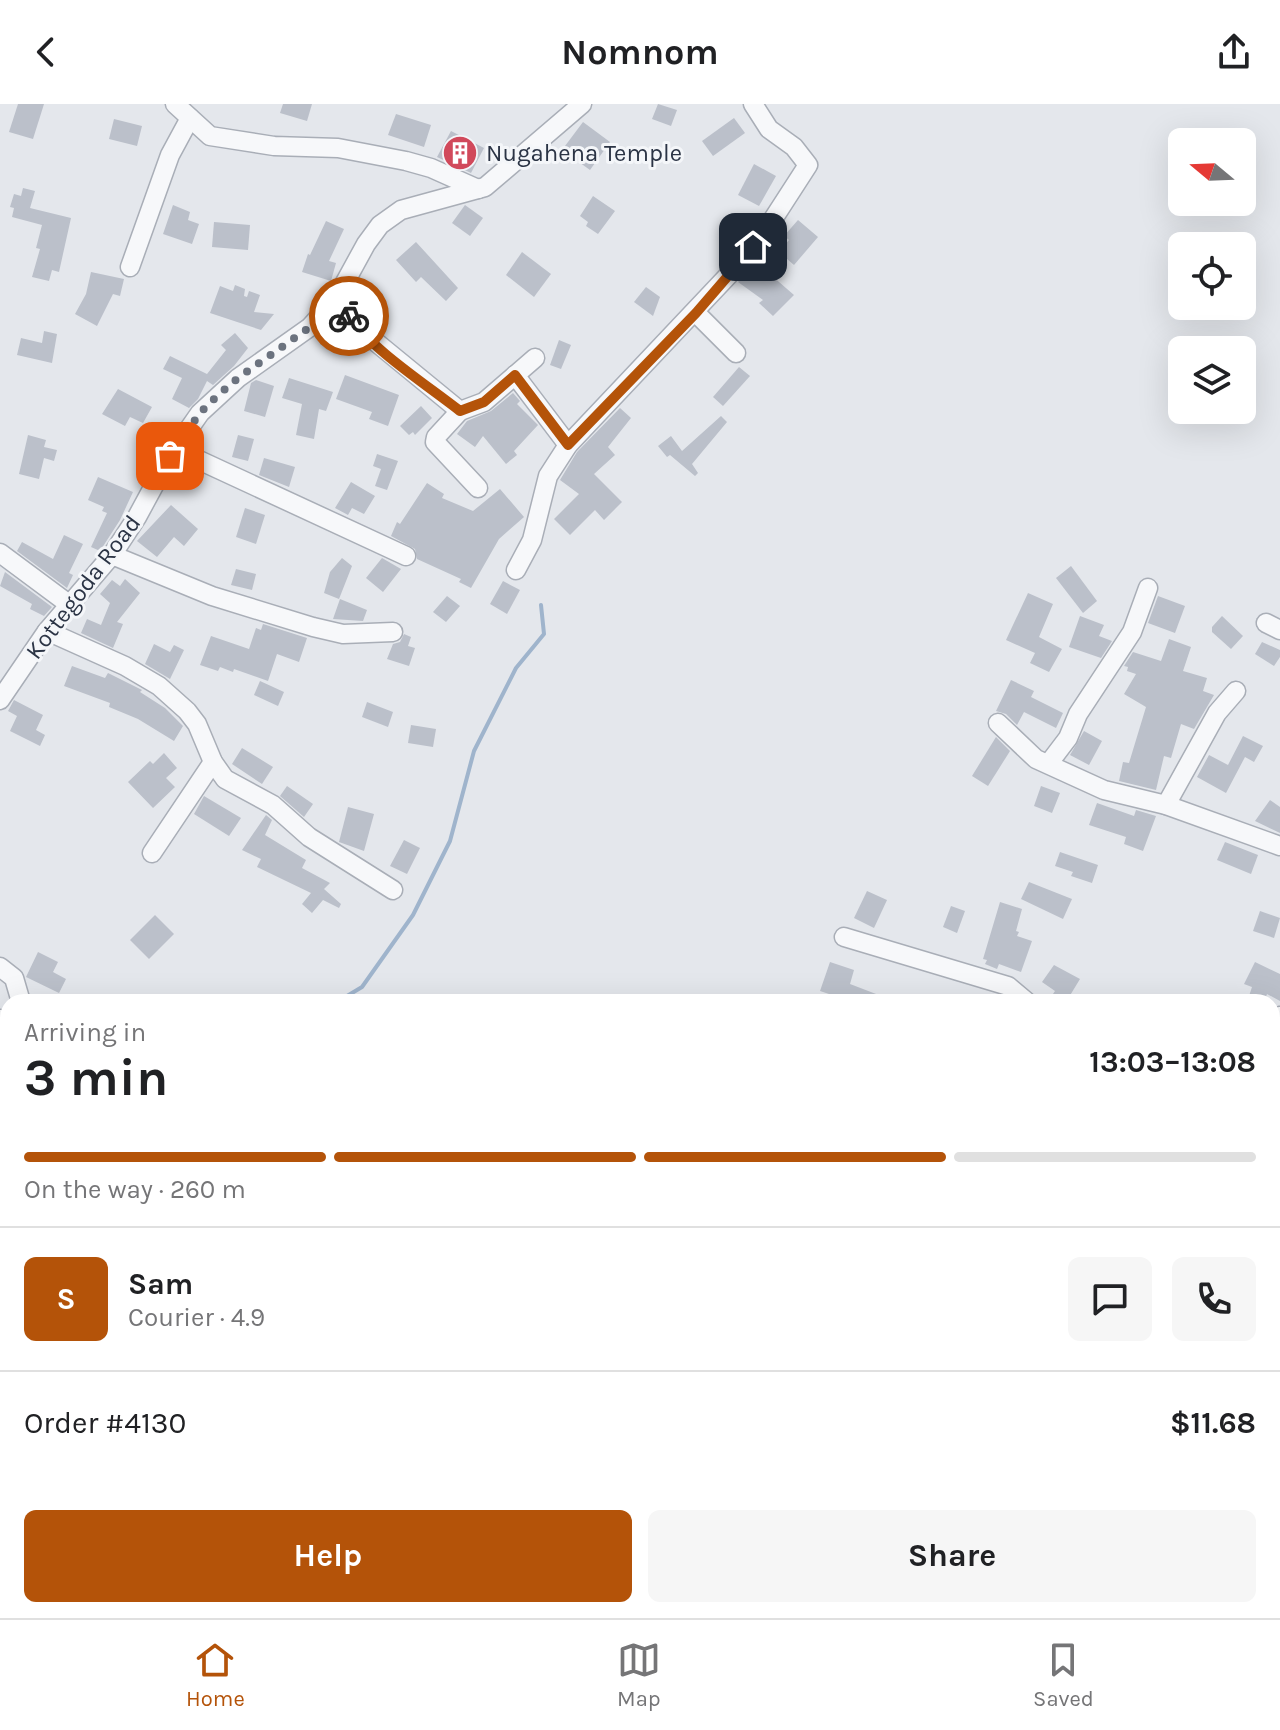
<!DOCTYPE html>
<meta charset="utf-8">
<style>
:root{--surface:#fff;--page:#f6f6f6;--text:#202124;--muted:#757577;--line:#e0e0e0;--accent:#b45309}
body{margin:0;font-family:Karla,sans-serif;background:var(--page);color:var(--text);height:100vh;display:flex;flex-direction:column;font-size:30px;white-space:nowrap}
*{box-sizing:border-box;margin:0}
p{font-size:26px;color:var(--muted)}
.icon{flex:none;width:44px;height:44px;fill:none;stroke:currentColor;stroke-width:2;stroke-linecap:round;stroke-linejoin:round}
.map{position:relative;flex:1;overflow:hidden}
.side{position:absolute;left:0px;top:890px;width:1280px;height:624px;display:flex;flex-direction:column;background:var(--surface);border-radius:24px 24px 0 0;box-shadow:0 8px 32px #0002}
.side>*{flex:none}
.needle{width:52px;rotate:289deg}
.controls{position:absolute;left:1168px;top:24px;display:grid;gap:16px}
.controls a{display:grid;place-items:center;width:88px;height:88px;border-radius:12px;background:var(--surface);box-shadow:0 8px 32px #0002;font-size:40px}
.pin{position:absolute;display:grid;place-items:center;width:68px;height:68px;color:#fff;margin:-34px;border-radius:16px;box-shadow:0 4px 12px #0006}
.courier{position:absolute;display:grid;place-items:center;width:80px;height:80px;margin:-40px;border:6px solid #b45309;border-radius:50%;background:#fff;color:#222;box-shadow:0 2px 10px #0007}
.summary em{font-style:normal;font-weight:700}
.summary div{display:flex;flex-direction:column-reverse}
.summary{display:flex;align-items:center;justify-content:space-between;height:136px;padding:0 24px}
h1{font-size:52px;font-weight:700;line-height:60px}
.bar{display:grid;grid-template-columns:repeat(4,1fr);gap:12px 8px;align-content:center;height:96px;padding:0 24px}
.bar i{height:10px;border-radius:6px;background:var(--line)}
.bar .selected{background:var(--accent)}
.bar p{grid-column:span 4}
.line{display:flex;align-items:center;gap:20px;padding:0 24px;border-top:2px solid var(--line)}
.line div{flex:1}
.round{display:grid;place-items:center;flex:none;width:84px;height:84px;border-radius:12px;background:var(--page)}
.button{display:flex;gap:16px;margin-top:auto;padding:16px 24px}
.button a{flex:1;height:92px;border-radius:12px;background:var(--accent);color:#fff;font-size:32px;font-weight:700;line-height:92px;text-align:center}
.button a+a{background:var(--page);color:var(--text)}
header{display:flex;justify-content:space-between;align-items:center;height:104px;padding:0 24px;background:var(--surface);font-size:36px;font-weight:700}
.tabs{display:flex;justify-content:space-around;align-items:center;height:112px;border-top:2px solid var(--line);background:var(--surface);font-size:22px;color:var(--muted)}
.tabs a{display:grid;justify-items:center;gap:4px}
.tabs .selected{color:var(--accent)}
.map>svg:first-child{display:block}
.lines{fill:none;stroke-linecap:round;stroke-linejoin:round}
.stream{stroke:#9fb4cc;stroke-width:4}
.building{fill:#bbc0ca}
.minor-casing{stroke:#a9aeb7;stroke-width:21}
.minor{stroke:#f7f8fa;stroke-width:18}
.done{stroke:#6c737f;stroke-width:8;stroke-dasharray:0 14.4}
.route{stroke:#b45309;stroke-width:10}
.labels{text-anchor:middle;stroke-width:6;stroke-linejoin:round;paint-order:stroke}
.poi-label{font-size:24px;fill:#2b3445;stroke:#f4f6f9;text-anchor:start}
.street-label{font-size:24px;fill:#2b3445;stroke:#f4f6f9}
</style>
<header><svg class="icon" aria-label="back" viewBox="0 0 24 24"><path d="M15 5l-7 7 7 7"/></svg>Nomnom<svg class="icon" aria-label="share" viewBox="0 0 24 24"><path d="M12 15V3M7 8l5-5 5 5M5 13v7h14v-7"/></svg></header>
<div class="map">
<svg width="1280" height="1514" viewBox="0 0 1280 1514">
<rect width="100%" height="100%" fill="#e4e7ec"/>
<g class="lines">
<!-- stream -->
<g class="stream">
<polyline points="337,898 362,883 413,811 450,737 474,647 516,564 544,530 541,501"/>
<polyline points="0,1137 8,1134"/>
</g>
</g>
<!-- building -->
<g class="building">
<polygon points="18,0 44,0 33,35 9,28"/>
<polygon points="283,0 312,0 307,17 280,9"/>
<polygon points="658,0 677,6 671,22 652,15"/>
<polygon points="396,10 431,21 424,43 388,31"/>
<polygon points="734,14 745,29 713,52 702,37"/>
<polygon points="114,15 142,22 137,42 109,35"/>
<polygon points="583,18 610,38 590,66 562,46"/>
<polygon points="451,27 484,44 471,69 437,53"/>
<polygon points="754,60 776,72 759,102 738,91"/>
<polygon points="23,84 35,87 30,104 71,114 59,168 52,166 49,177 32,173 40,145 36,144 42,121 12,113 14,104 10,103 14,90 21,92"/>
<polygon points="593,92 615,107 598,130 586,122 588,118 580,112"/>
<polygon points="173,101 190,108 188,116 199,120 192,140 163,130"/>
<polygon points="465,101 483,114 470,132 452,119"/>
<polygon points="798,116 818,133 794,161 779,148 789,136 784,132"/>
<polygon points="326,117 344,125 329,157 336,159 331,177 302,168 308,150 310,151"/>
<polygon points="214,118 250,121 248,146 212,143"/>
<polygon points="416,138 458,184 446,197 421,173 416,178 396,156"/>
<polygon points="522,148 551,170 534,193 506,171"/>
<polygon points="756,158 794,191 773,212 759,199 763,196 738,178"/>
<polygon points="91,168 124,175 120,192 113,190 97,222 75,210 86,190"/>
<polygon points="235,181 245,185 244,192 247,193 249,187 260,191 254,208 274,210 261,226 210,209 220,182 233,187"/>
<polygon points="646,183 660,193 653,212 634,198"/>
<polygon points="326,226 347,235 341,249 320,240"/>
<polygon points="44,227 57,230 52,259 17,251 21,234 42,239"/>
<polygon points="235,229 248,244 234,262 213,281 207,277 198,295 189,304 172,295 182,274 163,265 170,252 207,270 226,246 221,241"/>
<polygon points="559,236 571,241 561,265 550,261"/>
<polygon points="739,263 750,272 723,302 713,293"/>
<polygon points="345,271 399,291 388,322 369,315 372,308 336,295"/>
<polygon points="289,274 333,288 326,307 319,305 314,335 296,331 302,300 282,294"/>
<polygon points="256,276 274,282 265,313 244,307 251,279"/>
<polygon points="118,285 152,303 143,319 130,313 125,322 102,310"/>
<polygon points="513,289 520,297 517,300 538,321 514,347 517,351 506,360 483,332 475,343 457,330 467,317 491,307"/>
<polygon points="421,302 432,314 415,331 413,328 409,331 400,322"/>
<polygon points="620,304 631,314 608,343 615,351 594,370 622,398 604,416 595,406 570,431 554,415 579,390 560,376 577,348"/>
<polygon points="721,312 727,318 692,360 698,369 695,372 670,351 667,353 658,342 671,332 682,347"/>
<polygon points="28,331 46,336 44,343 57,346 54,357 44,354 39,375 19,370"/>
<polygon points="238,331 254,335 248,357 232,353"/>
<polygon points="377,350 398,357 387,386 375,382 381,365 373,362"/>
<polygon points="264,354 295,363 289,383 259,371"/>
<polygon points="98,373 133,388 120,416 100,447 91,443 107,409 102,407 104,403 88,396"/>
<polygon points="351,378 375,392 364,410 352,404 348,411 335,404"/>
<polygon points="427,379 444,390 442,394 473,407 500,385 524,413 499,435 471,484 459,478 461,475 417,455 415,445 391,432 397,418 400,420"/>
<polygon points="171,401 198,425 184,442 174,433 157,453 137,437"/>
<polygon points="245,404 265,411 256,440 236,433"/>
<polygon points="64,431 83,440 69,469 73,471 67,484 17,447 22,438 53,455"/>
<polygon points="342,454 352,462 339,495 324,489 330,468"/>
<polygon points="382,454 401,465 383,488 366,474"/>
<polygon points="1071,462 1097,497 1083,509 1056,474"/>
<polygon points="236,465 256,470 252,486 231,481"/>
<polygon points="5,468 52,503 44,512 30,505 32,500 0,482"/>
<polygon points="125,475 140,489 117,518 123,520 113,544 81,529 87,515 101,521 110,499 100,490 112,476 120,482"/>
<polygon points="503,477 520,486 507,510 490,500"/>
<polygon points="1028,489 1053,500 1039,533 1062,545 1049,568 1030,559 1035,549 1006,536"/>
<polygon points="447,492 460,502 446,518 433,508"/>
<polygon points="1158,492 1185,502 1175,529 1148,519"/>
<polygon points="340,495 367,506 363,517 333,515"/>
<polygon points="1080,512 1104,521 1099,532 1112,537 1101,554 1069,543"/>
<polygon points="1222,512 1243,532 1231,545 1212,528 1212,523"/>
<polygon points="263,520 307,534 299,558 277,550 268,577 234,565 233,568 220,563 218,567 200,561 211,532 249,545 256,524 261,526"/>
<polygon points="404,530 411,533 408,542 415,544 409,562 387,555 393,540 400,538"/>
<polygon points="1169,535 1191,543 1183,567 1207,574 1203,587 1214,591 1194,625 1181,620 1171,654 1164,652 1156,686 1119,677 1123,658 1129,659 1146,603 1124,590 1136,570 1127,567 1128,563 1124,562 1133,548 1161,557"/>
<polygon points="1262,538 1280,546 1280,553 1274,562 1255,550"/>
<polygon points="154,540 170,548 174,541 184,546 170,575 145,560"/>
<polygon points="72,562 105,574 108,569 142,586 140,588 165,604 183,622 174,637 138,615 109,603 110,599 64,582"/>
<polygon points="1011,576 1034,587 1031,593 1063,609 1056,624 1024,608 1017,621 1006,610 996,607"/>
<polygon points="260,577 284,588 278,602 254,591"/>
<polygon points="14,596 43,611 36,626 45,631 40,642 10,627 17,612 8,607"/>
<polygon points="367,598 393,608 388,623 362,613"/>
<polygon points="411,621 436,625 433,643 408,639"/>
<polygon points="1084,627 1102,637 1089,661 1070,651"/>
<polygon points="1243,632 1263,642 1254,658 1245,653 1226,689 1197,673 1209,651 1228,661"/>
<polygon points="996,633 1010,647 988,682 972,672"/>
<polygon points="242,644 273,663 262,680 232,660"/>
<polygon points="164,649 177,664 166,674 175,683 153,704 128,678 150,657 153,660"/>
<polygon points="287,682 313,700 304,713 280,692"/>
<polygon points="1041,682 1060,689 1052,709 1034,702"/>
<polygon points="204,692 241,714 229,732 194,710"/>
<polygon points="1270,696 1280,703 1280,729 1255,717"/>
<polygon points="1097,699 1134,712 1136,706 1156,712 1143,747 1124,740 1126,733 1089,721"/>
<polygon points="348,703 374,710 364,747 339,738"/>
<polygon points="266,711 272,716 265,731 306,756 302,764 330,779 324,785 341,800 339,804 323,796 312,809 302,800 311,789 257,763 261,755 242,746"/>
<polygon points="404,736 420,744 407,770 390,762"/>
<polygon points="1225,738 1258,751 1251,770 1217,756"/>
<polygon points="1060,748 1098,761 1092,779 1071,772 1073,768 1055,762"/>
<polygon points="1029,778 1072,795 1063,815 1021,795"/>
<polygon points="867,787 887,796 874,824 854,814"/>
<polygon points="1000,798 1022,805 1016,827 1019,828 1017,832 1032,837 1021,868 999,860 997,865 985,860 987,856 983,855"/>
<polygon points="951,802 965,807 957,829 943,823"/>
<polygon points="1260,807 1280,814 1274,834 1253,827"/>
<polygon points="155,811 174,830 149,855 130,836"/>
<polygon points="38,848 58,858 53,868 66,875 59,889 26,873"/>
<polygon points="830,858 854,866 850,880 897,898 853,898 820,887"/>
<polygon points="1255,858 1280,870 1280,897 1267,890 1264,898 1247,898 1252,883 1244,880"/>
<polygon points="1054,861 1080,875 1066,898 1053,890 1055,887 1042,878"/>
</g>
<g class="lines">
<!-- minor casing -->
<g class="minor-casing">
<g id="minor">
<polyline points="175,0 210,32 274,42 338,44 406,57 431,64 478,85"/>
<polyline points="130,163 170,51 190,14"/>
<polyline points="337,193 355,221 460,307 484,298 535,254"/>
<polyline points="696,209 736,249"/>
<polyline points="515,271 568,341"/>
<polyline points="460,307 436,333 435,338 478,384"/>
<polyline points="175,345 406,452"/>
<polyline points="0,449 70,501"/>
<polyline points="112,451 212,492 313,523 343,530 393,528"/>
<polyline points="516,466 532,436 548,372 568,341 739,160 766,126 808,61 794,43 769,25 753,0"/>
<polyline points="1266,519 1280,526"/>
<polyline points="47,527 125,562 159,582 187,607 197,620 213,658 225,675 273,701 309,733 393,786"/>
<polyline points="0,596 47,527 112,451 137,413 170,352 200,309 238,274 310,223 337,193 366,140 380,121 401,106 485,83 582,0"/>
<polyline points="998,619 1036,655 1104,686 1166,701 1280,742"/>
<polyline points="1049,659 1068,634 1078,610 1132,528 1148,484"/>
<polyline points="1166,701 1217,609 1236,587"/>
<polyline points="152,749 213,658"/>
<polyline points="844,833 1008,882 1027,898"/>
<polyline points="0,863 14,874 21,898"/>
<polyline points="0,915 8,926"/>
<polyline points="1272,922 1280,912"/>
<polyline points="1272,1142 1280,1136"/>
<polyline points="1272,1260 1280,1265"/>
<polyline points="1272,1425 1280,1419"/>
<polyline points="728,1506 734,1514"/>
<polyline points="1182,1506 1184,1514"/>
<polyline points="640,1514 646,1506"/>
<polyline points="861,1514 867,1506"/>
</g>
</g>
<!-- minor -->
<use href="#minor" class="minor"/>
</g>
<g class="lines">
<!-- done -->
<polyline class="done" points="170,352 200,309 216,293 238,274 310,223 337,193 349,212"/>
<!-- route -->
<path class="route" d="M349,212c22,33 78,69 111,95l24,-9 31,-27 53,70 128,-132 57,-66"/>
</g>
<!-- icons -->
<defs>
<g id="building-disc" transform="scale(1.8)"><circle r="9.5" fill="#d1495b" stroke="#f4f6f9"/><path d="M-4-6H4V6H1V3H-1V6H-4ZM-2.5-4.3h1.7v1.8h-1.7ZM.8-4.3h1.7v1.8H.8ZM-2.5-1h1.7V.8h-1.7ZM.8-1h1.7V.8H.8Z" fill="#fff"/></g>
</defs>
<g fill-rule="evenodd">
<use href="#building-disc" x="460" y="49"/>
</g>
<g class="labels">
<!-- poi labels -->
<g class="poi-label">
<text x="486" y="57">Nugahena Temple</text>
</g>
<!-- street labels -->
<g class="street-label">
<text transform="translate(83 483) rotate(-53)" y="8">Kottegoda Road</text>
</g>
</g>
</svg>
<div class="controls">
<a><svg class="needle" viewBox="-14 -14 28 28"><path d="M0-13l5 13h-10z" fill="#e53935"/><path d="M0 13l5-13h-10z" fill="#757577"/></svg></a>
<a><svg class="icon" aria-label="locate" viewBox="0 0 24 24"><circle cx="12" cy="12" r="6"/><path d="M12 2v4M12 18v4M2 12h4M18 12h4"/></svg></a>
<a><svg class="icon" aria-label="layers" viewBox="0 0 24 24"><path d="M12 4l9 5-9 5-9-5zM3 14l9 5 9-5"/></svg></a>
</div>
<div class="pin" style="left:170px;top:352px;background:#ea580c"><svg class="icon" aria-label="bag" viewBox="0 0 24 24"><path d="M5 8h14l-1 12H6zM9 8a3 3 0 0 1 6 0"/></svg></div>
<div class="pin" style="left:753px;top:143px;background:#1f2937"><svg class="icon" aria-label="home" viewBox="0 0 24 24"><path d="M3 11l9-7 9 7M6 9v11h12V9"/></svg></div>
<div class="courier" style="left:349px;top:212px"><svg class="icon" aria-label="bike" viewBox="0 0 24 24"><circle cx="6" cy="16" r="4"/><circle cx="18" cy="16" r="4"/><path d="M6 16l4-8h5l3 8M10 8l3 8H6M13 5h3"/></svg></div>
<section class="side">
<div class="summary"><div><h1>3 min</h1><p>Arriving in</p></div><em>13:03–13:08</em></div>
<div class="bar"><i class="selected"></i><i class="selected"></i><i class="selected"></i><i></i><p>On the way · 260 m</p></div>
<div class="line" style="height:144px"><b class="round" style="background:var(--accent);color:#fff">S</b><div><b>Sam</b><p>Courier · 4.9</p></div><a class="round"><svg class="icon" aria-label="chat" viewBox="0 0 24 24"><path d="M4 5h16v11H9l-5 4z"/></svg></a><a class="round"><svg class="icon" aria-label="phone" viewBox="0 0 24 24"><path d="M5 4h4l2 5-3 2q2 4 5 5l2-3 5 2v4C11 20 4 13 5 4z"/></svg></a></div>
<div class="line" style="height:104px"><div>Order #4130</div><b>$11.68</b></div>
<div class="button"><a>Help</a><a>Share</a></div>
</section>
</div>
<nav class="tabs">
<a class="selected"><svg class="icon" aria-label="home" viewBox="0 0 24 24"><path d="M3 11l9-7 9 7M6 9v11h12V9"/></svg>Home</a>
<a><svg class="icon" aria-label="map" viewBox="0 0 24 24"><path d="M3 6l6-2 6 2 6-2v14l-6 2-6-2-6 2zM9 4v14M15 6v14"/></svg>Map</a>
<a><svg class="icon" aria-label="saved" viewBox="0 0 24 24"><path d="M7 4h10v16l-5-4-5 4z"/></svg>Saved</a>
</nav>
